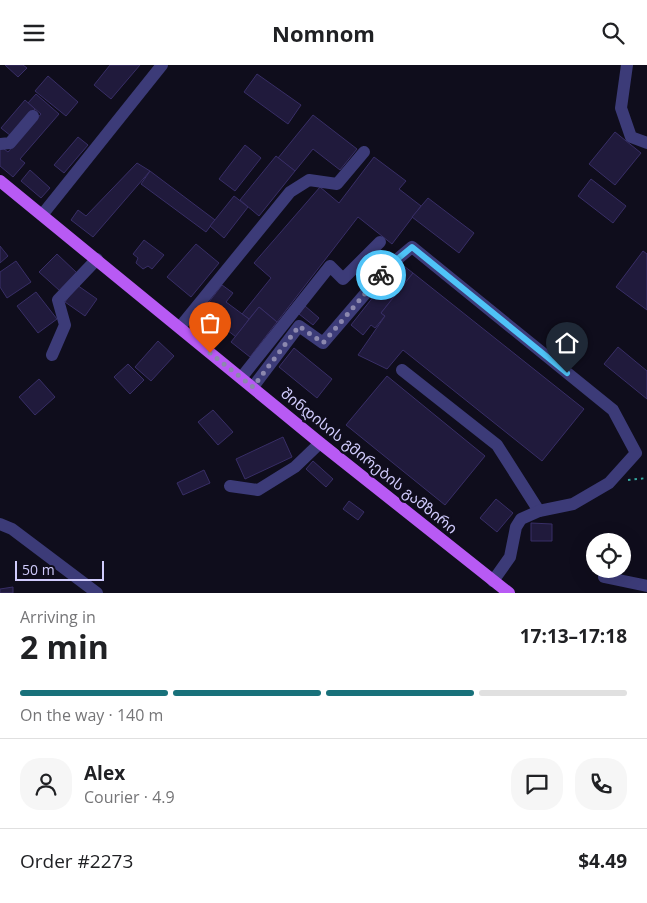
<!DOCTYPE html>
<meta charset="utf-8">
<style>
:root{--surface:#fff;--page:#f6f6f6;--text:#202124;--muted:#757577;--line:#e0e0e0;--accent:#18717a}
body{margin:0;font-family:"Open Sans","Noto Sans Georgian",sans-serif;background:var(--page);color:var(--text);height:100vh;display:flex;flex-direction:column;font-size:19px;white-space:nowrap}
*{box-sizing:border-box;margin:0}
p{font-size:16px;color:var(--muted)}
.icon{flex:none;width:28px;height:28px;fill:none;stroke:currentColor;stroke-width:2;stroke-linecap:round;stroke-linejoin:round}
.map{position:relative;height:528px;overflow:hidden}
.sheet{display:flex;flex-direction:column;background:var(--surface);flex:1}
.sheet>*{flex:none}
.buttons{position:absolute;left:586px;top:468px;display:grid;gap:10px}
.buttons a{display:grid;place-items:center;width:45px;height:45px;border-radius:50%;background:var(--surface);box-shadow:0 5px 20px #0002;font-size:25px}
.scale{position:absolute;left:15px;bottom:12px;width:89px;box-sizing:border-box;padding-left:5px;border:2px solid #d0cbfc;border-top:0;font-size:14px;line-height:18px;white-space:nowrap;color:#d0cbfc;-webkit-text-stroke:4px #0f0d1c;paint-order:stroke}
.pin{position:absolute;display:grid;place-items:center;width:42px;height:42px;color:#fff;margin:-51px -21px;border-radius:50% 50% 50% 0;rotate:-45deg;box-shadow:0 0 5px #0007}
.pin .icon{rotate:45deg}
.courier{position:absolute;display:grid;place-items:center;width:50px;height:50px;margin:-25px;border:4px solid #4fc3f7;border-radius:50%;background:#fff;color:#222;box-shadow:0 1px 6px #0007}
.head em{font-style:normal;font-weight:700}
.head div{display:flex;flex-direction:column-reverse}
.head{display:flex;align-items:center;justify-content:space-between;height:85px;padding:0 20px}
h1{font-size:32px;font-weight:700;line-height:38px}
.bar{display:grid;grid-template-columns:repeat(4,1fr);gap:8px 5px;align-content:center;height:60px;padding:0 20px}
.bar i{height:6px;border-radius:4px;background:var(--line)}
.bar .on{background:var(--accent)}
.bar p{grid-column:span 4}
.line{display:flex;align-items:center;gap:12px;padding:0 20px;border-top:1px solid var(--line)}
.line div{flex:1}
.round{display:grid;place-items:center;flex:none;width:52px;height:52px;border-radius:20px;background:var(--page)}
header{display:flex;justify-content:space-between;align-items:center;height:65px;padding:0 20px;background:var(--surface);font-size:22px;font-weight:700}
.map>svg:first-child{display:block}
.building{fill:#201a3c;stroke:#382e66}
.lines{fill:none;stroke-linecap:round;stroke-linejoin:round}
.path{stroke:#35a69e;stroke-width:2;stroke-dasharray:2.5 4;stroke-linecap:butt}
.minor{stroke:#3c3b78;stroke-width:12}
.major{stroke:#b85af4;stroke-width:12}
.done{stroke:#8c88ae;stroke-width:5;stroke-dasharray:0 9}
.route{stroke:#4fc3f7;stroke-width:6}
.labels{text-anchor:middle;stroke-width:5;stroke-linejoin:round;paint-order:stroke}
.street-label{font-size:15px;fill:#d0cbfc;stroke:#0f0d1c}
</style>
<header><svg class="icon" aria-label="menu" viewBox="0 0 24 24"><path d="M4 6h16M4 12h16M4 18h16"/></svg>Nomnom<svg class="icon" aria-label="search" viewBox="0 0 24 24"><circle cx="10" cy="10" r="6"/><path d="M15 15l6 6"/></svg></header>
<div class="map">
<svg width="647" height="528" viewBox="0 0 647 528">
<rect width="100%" height="100%" fill="#0f0d1c"/>
<!-- building -->
<g class="building">
<polygon points="5,0 23,0 27,3 18,12"/>
<polygon points="110,0 140,0 111,34 94,20"/>
<polygon points="257,9 301,40 288,59 244,27"/>
<polygon points="48,11 78,37 66,51 35,26"/>
<polygon points="36,29 59,49 20,94 25,98 13,112 0,101 0,81 8,87 41,49 28,38"/>
<polygon points="25,35 35,44 11,71 1,63"/>
<polygon points="313,50 357,84 340,105 313,84 295,106 278,93"/>
<polygon points="615,67 641,88 615,120 589,99"/>
<polygon points="78,72 88,80 64,108 54,100"/>
<polygon points="245,80 261,93 235,126 219,114"/>
<polygon points="276,91 295,106 259,151 240,135"/>
<polygon points="374,92 406,116 399,124 421,141 392,179 358,152 277,257 259,242 249,254 242,249 271,213 254,198 320,122 339,138"/>
<polygon points="137,98 150,106 93,172 71,155 78,145 86,151"/>
<polygon points="30,105 50,123 41,133 21,116"/>
<polygon points="150,106 215,155 206,167 141,119"/>
<polygon points="591,114 626,141 613,158 578,131"/>
<polygon points="234,131 248,142 224,173 210,161"/>
<polygon points="428,133 474,168 459,188 412,152"/>
<polygon points="144,175 164,190 152,204 148,201 143,204 136,198 138,193 133,189"/>
<polygon points="196,179 219,198 191,232 167,212"/>
<polygon points="0,181 8,191 0,198"/>
<polygon points="643,186 647,189 647,245 616,222"/>
<polygon points="57,189 77,208 60,226 39,207"/>
<polygon points="16,196 31,217 7,233 0,222 0,207"/>
<polygon points="400,198 413,208 381,248 385,251 375,263 371,260 363,270 351,260"/>
<polygon points="413,208 584,344 542,396 403,285 387,304 358,290 385,251 381,248"/>
<polygon points="77,220 97,234 85,251 65,237"/>
<polygon points="222,220 233,228 226,237 249,254 236,272 213,254 209,259 202,253 205,248 202,246"/>
<polygon points="36,227 57,254 38,268 17,241"/>
<polygon points="305,241 319,253 313,260 299,249"/>
<polygon points="259,242 277,257 250,292 231,277"/>
<polygon points="158,276 174,291 151,316 135,302"/>
<polygon points="618,282 647,306 647,334 604,299"/>
<polygon points="294,283 332,314 317,333 279,302"/>
<polygon points="128,299 144,315 130,329 114,312"/>
<polygon points="387,311 485,391 445,440 346,360"/>
<polygon points="39,314 55,332 35,350 19,332"/>
<polygon points="213,345 233,367 218,380 198,357"/>
<polygon points="283,372 292,392 245,414 236,394"/>
<polygon points="313,396 333,414 326,422 306,404"/>
<polygon points="204,405 210,418 183,430 177,418"/>
<polygon points="496,434 513,448 497,467 480,453"/>
<polygon points="349,436 364,447 358,455 343,444"/>
<polygon points="531,458 552,459 552,476 531,476"/>
<polygon points="13,522 13,528 0,528 0,524"/>
</g>
<g class="lines">
<!-- path -->
<polyline class="path" points="628,415 647,413"/>
<!-- minor -->
<g class="minor">
<polyline points="627,0 621,43 631,72 647,78"/>
<polyline points="0,79 10,78 33,51"/>
<polyline points="42,150 162,0"/>
<polyline points="180,262 290,127 309,115 337,119 364,87"/>
<polyline points="52,290 65,260 58,235 97,194"/>
<polyline points="402,305 497,380 539,446"/>
<polyline points="241,313 330,201 343,214 380,177"/>
<polyline points="253,322 299,261 323,278 389,201 412,182 613,345 636,388 609,418 573,439 539,446 521,454 516,462 510,492 493,516"/>
<polyline points="230,421 258,425 295,402 320,378"/>
<polyline points="0,459 12,464 97,528"/>
<polyline points="604,512 647,521"/>
</g>
<!-- major -->
<polyline class="major" points="0,116 320,378 509,528"/>
</g>
<g class="lines">
<!-- done -->
<polyline class="done" points="210,288 253,322 299,261 323,278 381,210"/>
<!-- route -->
<polyline class="route" points="381,210 389,201 412,182 567,308"/>
</g>
<g class="labels">
<!-- street labels -->
<g class="street-label">
<text transform="translate(369 396) rotate(39)" y="5">შინდისის გმირების გამზირი</text>
</g>
</g>
</svg>
<div class="buttons">
<a><svg class="icon" aria-label="locate" viewBox="0 0 24 24"><circle cx="12" cy="12" r="6"/><path d="M12 2v4M12 18v4M2 12h4M18 12h4"/></svg></a>
</div>
<div class="scale">50 m</div>
<div class="pin" style="left:210px;top:288px;background:#ea580c"><svg class="icon" aria-label="bag" viewBox="0 0 24 24"><path d="M5 8h14l-1 12H6zM9 8a3 3 0 0 1 6 0"/></svg></div>
<div class="pin" style="left:567px;top:308px;background:#1f2937"><svg class="icon" aria-label="home" viewBox="0 0 24 24"><path d="M3 11l9-7 9 7M6 9v11h12V9"/></svg></div>
<div class="courier" style="left:381px;top:210px"><svg class="icon" aria-label="bike" viewBox="0 0 24 24"><circle cx="6" cy="16" r="4"/><circle cx="18" cy="16" r="4"/><path d="M6 16l4-8h5l3 8M10 8l3 8H6M13 5h3"/></svg></div>
</div>
<section class="sheet">
<div class="head"><div><h1>2 min</h1><p>Arriving in</p></div><em>17:13–17:18</em></div>
<div class="bar"><i class="on"></i><i class="on"></i><i class="on"></i><i></i><p>On the way · 140 m</p></div>
<div class="line" style="height:90px"><a class="round"><svg class="icon" aria-label="person" viewBox="0 0 24 24"><circle cx="12" cy="8" r="4"/><path d="M4 21q1-7 8-7t8 7"/></svg></a><div><b>Alex</b><p>Courier · 4.9</p></div><a class="round"><svg class="icon" aria-label="chat" viewBox="0 0 24 24"><path d="M4 5h16v11H9l-5 4z"/></svg></a><a class="round"><svg class="icon" aria-label="phone" viewBox="0 0 24 24"><path d="M5 4h4l2 5-3 2q2 4 5 5l2-3 5 2v4C11 20 4 13 5 4z"/></svg></a></div>
<div class="line" style="height:65px"><div>Order #2273</div><b>$4.49</b></div>
</section>
